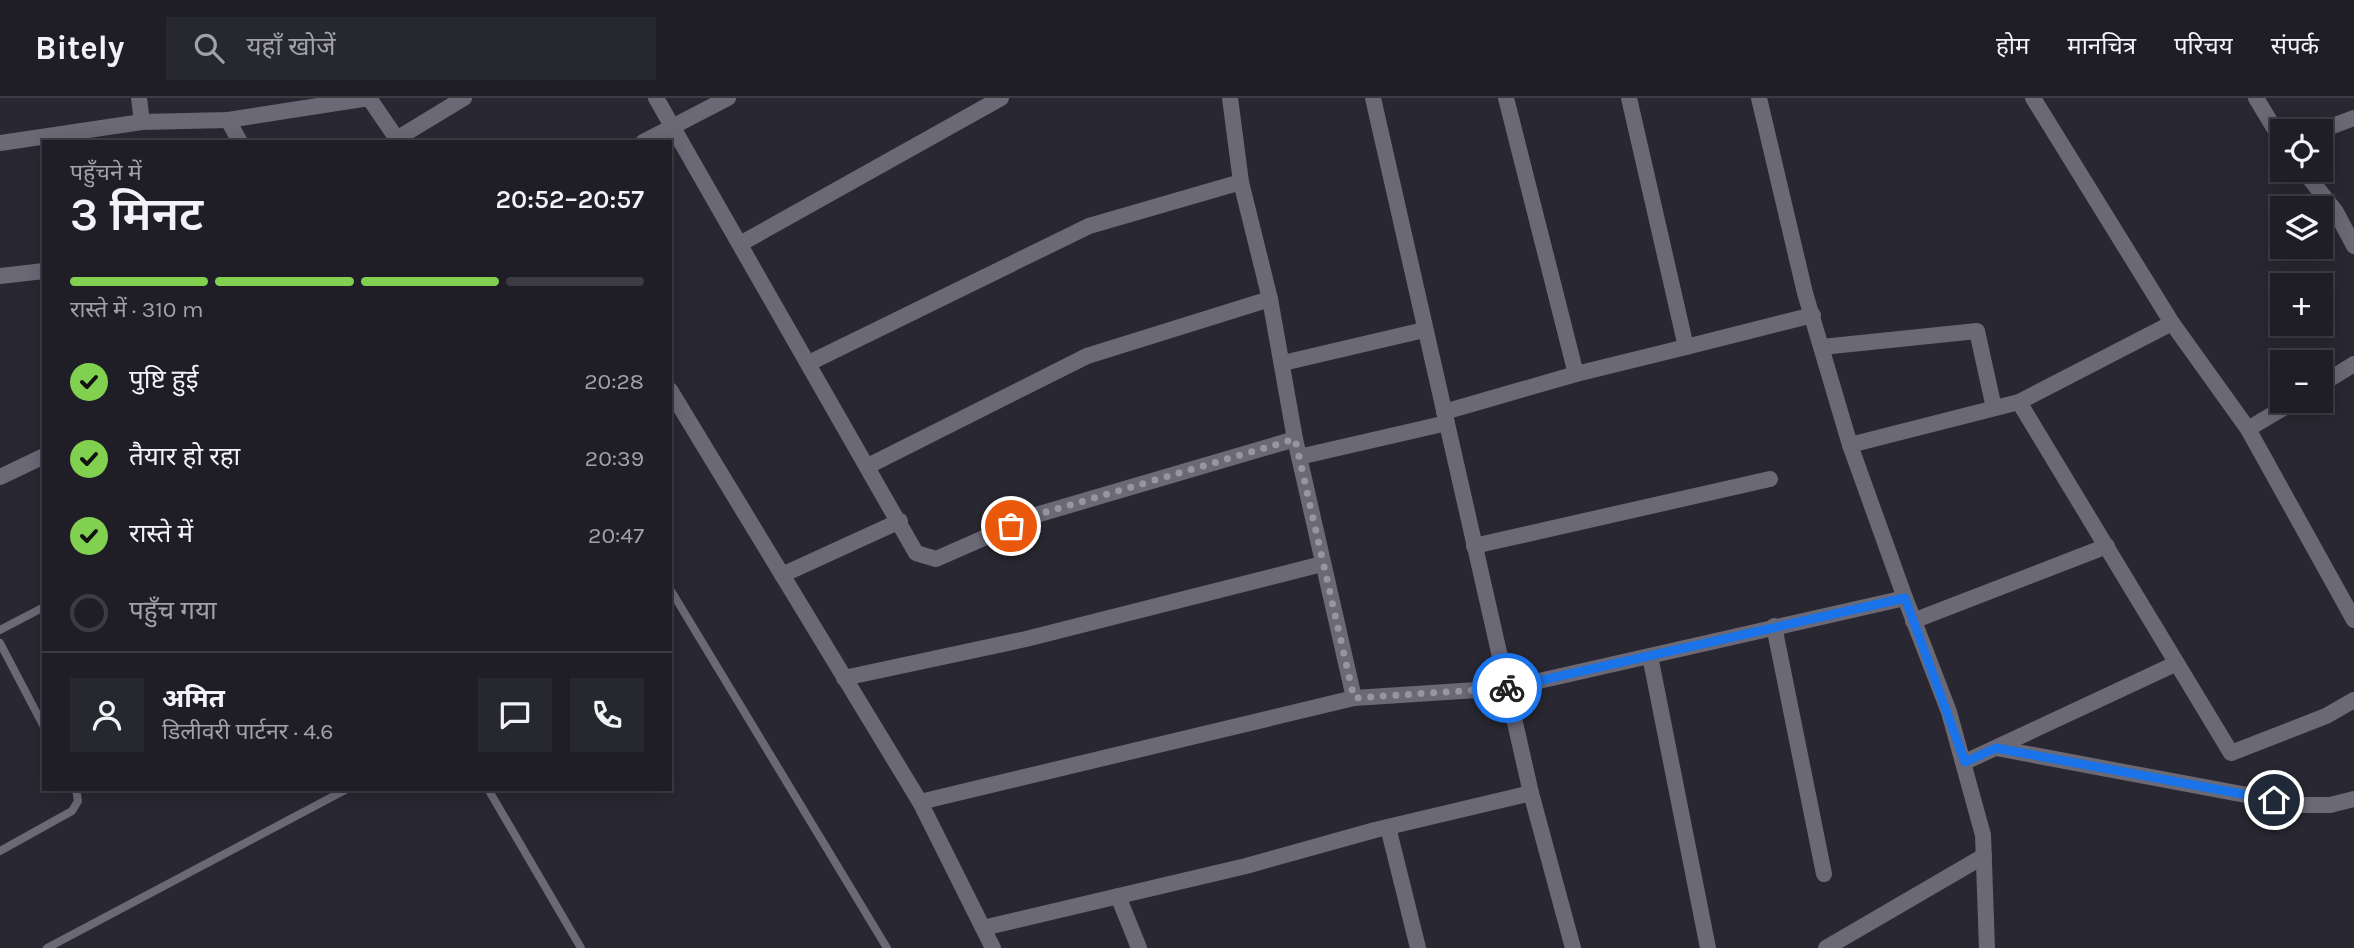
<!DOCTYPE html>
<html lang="hi">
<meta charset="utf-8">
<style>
:root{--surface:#1f1e26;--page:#27272e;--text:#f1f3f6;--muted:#a1a2a7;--line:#3c3c43;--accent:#82d050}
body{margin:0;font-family:Karla,"Noto Sans Devanagari",sans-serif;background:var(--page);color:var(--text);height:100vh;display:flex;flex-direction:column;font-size:26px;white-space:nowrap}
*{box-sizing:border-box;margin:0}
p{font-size:23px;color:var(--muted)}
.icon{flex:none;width:38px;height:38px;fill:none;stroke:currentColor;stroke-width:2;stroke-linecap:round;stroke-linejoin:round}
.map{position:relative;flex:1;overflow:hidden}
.details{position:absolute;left:42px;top:42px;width:630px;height:651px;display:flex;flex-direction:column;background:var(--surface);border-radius:0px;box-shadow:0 4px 18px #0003,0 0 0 2px var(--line)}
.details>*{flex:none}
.fabs{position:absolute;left:2270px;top:21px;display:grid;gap:14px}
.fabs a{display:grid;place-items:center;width:63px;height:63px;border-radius:0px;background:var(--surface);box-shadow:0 4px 18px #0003,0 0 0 2px var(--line);font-size:35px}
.pin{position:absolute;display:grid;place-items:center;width:60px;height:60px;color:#fff;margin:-30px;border:4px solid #fff;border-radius:50%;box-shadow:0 2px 7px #0007}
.courier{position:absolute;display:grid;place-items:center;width:70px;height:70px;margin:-35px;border:5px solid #1a73e8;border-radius:50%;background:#fff;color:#222;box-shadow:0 2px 9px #0007}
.summary em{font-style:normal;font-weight:600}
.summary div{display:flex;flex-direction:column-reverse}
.summary{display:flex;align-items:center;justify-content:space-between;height:119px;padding:0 28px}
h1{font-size:46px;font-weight:600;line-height:52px}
.bar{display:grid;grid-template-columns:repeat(4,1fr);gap:10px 7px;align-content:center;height:84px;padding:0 28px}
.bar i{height:9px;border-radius:5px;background:var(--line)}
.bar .current{background:var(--accent)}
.bar p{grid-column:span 4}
.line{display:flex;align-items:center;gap:18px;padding:0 28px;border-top:2px solid var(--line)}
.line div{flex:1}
.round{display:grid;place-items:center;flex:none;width:74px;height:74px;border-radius:0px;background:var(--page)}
ol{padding:0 28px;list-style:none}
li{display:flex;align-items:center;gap:21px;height:77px}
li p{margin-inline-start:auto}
li .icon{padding:7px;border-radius:50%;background:var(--accent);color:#111;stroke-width:4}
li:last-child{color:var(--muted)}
li i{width:38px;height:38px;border:4px solid var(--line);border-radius:50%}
header{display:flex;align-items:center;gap:42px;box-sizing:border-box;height:98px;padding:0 35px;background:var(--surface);border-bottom:2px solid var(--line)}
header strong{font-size:33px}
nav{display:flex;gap:38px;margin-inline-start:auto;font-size:24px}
.search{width:490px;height:63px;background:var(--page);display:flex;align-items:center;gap:18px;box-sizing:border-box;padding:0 24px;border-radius:0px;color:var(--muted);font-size:26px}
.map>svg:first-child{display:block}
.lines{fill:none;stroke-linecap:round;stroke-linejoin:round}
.lane{stroke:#6b6976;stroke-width:8}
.street{stroke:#6b6976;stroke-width:16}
.done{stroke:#96969e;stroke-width:7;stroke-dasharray:0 12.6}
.route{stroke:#1a73e8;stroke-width:9}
</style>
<header>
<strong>Bitely</strong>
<div class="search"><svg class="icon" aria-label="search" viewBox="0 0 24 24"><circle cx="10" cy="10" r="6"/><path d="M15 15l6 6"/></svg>यहाँ खोजें</div>
<nav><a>होम</a><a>मानचित्र</a><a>परिचय</a><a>संपर्क</a></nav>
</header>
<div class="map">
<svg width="2354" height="850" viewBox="0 0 2354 850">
<rect width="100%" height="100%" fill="#292832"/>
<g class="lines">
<!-- lane -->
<g class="lane">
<polyline points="670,491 887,850"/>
<polyline points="0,532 44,509"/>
<polyline points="0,545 44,629"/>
<polyline points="488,691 581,850"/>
<polyline points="0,753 72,713 78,703 76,691"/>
<polyline points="47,850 347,691"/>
</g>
<!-- street -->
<g class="street">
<polyline points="139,0 142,24"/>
<polyline points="656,0 916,455 936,461 1036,417 1295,341 1270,201 1241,84 1230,0"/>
<polyline points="1373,0 1531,695 1573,850"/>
<polyline points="2033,0 2172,225 2248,331 2354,522"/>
<polyline points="2256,0 2282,43"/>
<polyline points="228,22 240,44"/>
<polyline points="2319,33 2354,20"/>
<polyline points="398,40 464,0"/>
<polyline points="643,44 728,0"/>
<polyline points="0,45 142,24 228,22 369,0 399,44"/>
<polyline points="2303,72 2336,114 2354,148"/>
<polyline points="740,146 1001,0"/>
<polyline points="0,178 44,173"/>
<polyline points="1686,249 1813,217"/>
<polyline points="1822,249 1977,233 1994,310"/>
<polyline points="809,265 1089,128 1241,84"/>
<polyline points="1283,265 1424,232"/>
<polyline points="1576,276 1686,249 1629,0"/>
<polyline points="2320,287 2354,266"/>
<polyline points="670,292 920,704 993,850"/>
<polyline points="2019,304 2172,225"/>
<polyline points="1444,314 1576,276 1506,0"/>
<polyline points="2248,331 2295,303"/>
<polyline points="1850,347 2019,304 2231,655 2326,618 2354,602"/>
<polyline points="1299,359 1447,325"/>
<polyline points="868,368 1087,258 1270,201"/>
<polyline points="0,379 44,358"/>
<polyline points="1474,448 1770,381"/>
<polyline points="782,477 900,423"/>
<polyline points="1905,500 1949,614 1983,737 1987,850"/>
<polyline points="1913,523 2107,448"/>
<polyline points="1774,528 1824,776"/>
<polyline points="1650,558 1708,850"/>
<polyline points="844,580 1026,541 1322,466"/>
<polyline points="1354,600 1508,590 1905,500 1850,347 1805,195 1759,0"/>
<polyline points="1996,650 2300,707 2330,707 2354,701"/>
<polyline points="1965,664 2175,566"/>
<polyline points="920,704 1354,600 1295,341"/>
<polyline points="1388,729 1418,850"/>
<polyline points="1118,798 1139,850"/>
<polyline points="983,830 1246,768 1375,732 1531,695"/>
<polyline points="1826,850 1984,758"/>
</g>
</g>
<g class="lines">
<!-- done -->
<polyline class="done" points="1011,428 1036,417 1295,341 1354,600 1507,590"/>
<!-- route -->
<polyline class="route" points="1507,590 1905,500 1965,664 1996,650 2274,702"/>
</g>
</svg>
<div class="fabs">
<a><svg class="icon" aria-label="locate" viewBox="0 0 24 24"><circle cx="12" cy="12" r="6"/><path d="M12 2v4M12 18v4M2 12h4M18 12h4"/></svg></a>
<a><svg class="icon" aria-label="layers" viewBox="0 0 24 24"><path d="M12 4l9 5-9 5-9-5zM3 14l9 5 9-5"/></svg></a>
<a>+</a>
<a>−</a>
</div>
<div class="pin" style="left:1011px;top:428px;background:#ea580c"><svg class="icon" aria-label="bag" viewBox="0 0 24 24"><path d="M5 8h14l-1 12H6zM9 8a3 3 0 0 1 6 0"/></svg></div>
<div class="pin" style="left:2274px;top:702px;background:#1f2937"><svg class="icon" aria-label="home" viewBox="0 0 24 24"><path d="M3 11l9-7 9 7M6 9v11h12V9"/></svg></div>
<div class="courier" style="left:1507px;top:590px"><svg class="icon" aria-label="bike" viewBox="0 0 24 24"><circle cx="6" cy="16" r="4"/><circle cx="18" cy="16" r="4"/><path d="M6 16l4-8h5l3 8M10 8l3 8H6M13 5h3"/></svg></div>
<section class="details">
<div class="summary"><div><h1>3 मिनट</h1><p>पहुँचने में</p></div><em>20:52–20:57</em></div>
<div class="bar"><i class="current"></i><i class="current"></i><i class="current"></i><i></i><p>रास्ते में · 310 m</p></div>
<ol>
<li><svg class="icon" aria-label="check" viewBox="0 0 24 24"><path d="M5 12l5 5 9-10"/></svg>पुष्टि हुई<p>20:28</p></li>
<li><svg class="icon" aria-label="check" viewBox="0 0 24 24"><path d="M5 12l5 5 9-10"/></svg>तैयार हो रहा<p>20:39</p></li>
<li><svg class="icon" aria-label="check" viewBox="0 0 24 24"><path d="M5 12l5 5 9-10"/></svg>रास्ते में<p>20:47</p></li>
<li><i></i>पहुँच गया</li>
</ol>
<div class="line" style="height:126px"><a class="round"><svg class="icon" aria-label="person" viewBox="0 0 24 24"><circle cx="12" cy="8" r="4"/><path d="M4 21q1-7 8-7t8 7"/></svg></a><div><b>अमित</b><p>डिलीवरी पार्टनर · 4.6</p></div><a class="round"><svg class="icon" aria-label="chat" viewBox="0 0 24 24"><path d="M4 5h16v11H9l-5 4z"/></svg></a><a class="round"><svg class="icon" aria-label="phone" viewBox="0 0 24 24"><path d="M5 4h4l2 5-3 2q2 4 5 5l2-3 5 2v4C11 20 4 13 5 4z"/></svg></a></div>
</section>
</div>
